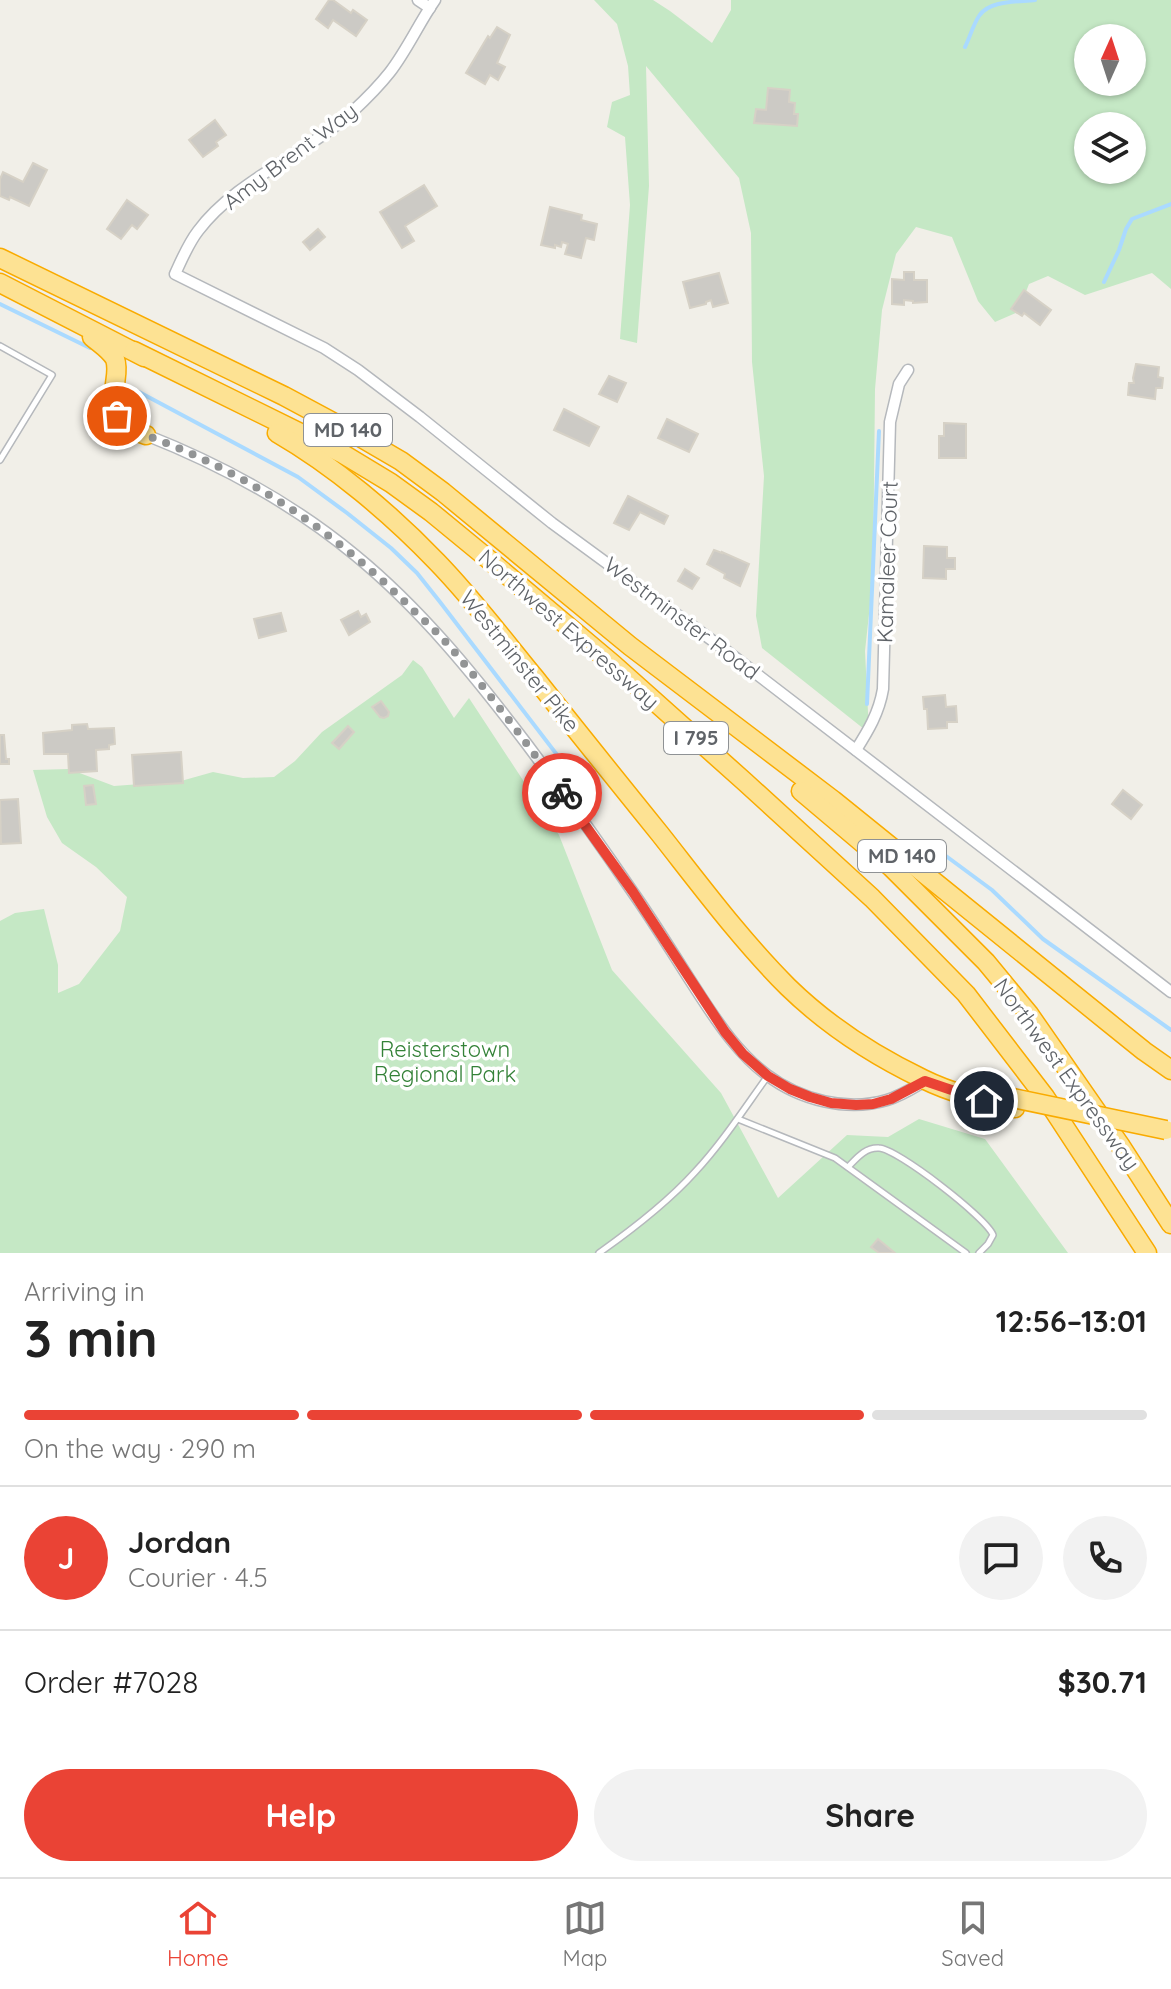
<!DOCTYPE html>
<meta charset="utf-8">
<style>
:root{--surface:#fff;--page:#f2f2f2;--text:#222;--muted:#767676;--line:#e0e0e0;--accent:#ea4335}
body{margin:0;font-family:Quicksand,sans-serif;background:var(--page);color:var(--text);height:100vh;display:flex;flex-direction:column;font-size:30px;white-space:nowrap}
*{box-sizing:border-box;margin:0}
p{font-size:26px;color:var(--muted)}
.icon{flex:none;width:44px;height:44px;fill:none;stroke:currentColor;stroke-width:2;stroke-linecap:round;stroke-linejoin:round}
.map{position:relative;height:1253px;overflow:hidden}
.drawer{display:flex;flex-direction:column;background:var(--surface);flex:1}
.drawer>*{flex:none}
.needle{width:52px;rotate:3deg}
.tools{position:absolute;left:1074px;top:24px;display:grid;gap:16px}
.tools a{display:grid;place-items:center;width:72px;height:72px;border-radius:50%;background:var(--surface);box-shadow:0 2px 6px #0004;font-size:40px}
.pin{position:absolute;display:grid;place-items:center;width:68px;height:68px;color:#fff;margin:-34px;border:4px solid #fff;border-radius:50%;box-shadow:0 2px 8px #0007}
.courier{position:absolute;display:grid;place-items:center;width:80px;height:80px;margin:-40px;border:6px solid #ea4335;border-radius:50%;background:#fff;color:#222;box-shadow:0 2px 10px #0007}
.head em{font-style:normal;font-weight:700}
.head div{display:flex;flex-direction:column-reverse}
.head{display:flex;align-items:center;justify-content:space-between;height:136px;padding:0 24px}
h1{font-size:52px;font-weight:700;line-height:60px}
.bar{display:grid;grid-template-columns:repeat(4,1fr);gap:12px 8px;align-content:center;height:96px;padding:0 24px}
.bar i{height:10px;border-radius:6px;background:var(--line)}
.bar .selected{background:var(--accent)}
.bar p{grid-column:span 4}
.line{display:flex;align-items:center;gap:20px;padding:0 24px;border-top:2px solid var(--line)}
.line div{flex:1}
.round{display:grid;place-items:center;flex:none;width:84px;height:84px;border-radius:42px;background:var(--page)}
.button{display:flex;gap:16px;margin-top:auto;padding:16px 24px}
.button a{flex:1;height:92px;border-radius:48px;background:var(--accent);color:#fff;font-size:32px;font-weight:700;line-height:92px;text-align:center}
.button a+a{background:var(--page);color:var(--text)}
.tab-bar{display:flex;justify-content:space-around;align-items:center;height:112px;border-top:2px solid var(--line);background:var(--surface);font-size:22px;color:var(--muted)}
.tab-bar a{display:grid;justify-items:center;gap:4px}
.tab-bar .selected{color:var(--accent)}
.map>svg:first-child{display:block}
.green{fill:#c5e8c5;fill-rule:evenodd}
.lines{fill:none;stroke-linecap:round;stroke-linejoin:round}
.stream{stroke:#aadaff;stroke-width:4}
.building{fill:#cccac5;stroke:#d6d1c6;stroke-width:2}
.lane-casing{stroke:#b5b8bc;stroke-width:8}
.street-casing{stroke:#b5b8bc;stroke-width:13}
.highway-casing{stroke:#f9ab00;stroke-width:21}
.lane{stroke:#fff;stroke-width:5}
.street{stroke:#fff;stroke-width:10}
.highway{stroke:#fde293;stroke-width:18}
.highway-bridge-casing{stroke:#f9ab00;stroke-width:21;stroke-linecap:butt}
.highway-bridge{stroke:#fde293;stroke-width:18}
.done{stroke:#929495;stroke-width:8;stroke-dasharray:0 14.4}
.route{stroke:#ea4335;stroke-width:10}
.labels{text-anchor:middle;stroke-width:7;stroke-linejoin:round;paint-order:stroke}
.shield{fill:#fff;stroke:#8f9295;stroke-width:2}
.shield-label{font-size:20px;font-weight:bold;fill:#5f6368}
.street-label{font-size:22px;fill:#5f6368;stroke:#fff}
.park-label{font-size:22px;fill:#348238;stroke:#fff}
</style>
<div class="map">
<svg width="1171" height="1253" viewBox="0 0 1171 1253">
<rect width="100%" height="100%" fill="#f1efe8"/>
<!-- green -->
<g class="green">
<path d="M594,0h59l17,11 42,32 19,-33v-10h440v289l-19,-16 -67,22 -37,-19 -19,8 -11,28 -23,10 -17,-21 -26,-64 -36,-10 -20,27 -14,56 -7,79 -2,188 -8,74 4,82 -107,-85 -6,-32 8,-140 -12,-114 -1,-129 -12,-55 -93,-112 3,120 -12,157 -17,-4 10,-134 -5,-68 -18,-10 5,-25 18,-7 -2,-29 -11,-42zM1088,38h44v44h-44zM1088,126h44v44h-44z"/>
<polygon points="413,660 422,667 454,718 469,698 559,835 612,970 721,1093 778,1198 847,1135 888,1137 919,1119 985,1139 1068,1253 0,1253 0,921 15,913 44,909 58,965 58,993 79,984 120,931 127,897 96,867 62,843 47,817 33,770 69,769 114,786 181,781 213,772 243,778 274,777 295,761 322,732 402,675"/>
</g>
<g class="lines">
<!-- stream -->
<g class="stream">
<path d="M965,47c5,-10 8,-22 14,-31 10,-16 39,-14 56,-16"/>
<polyline points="1104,282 1119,250 1126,229 1132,219 1171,204"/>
<polyline points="0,304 90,348"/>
<polyline points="139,392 298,477 347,513 391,548 417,573 440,602 561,760"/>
<polyline points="867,704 879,431"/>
<polyline points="946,856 992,890 1043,939 1171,1030"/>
</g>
</g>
<!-- building -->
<g class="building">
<polygon points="329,0 333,0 351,13 353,10 367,20 356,36 333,20 328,28 316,19"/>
<polygon points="497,27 510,35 497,63 505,67 498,80 490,75 485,84 466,73 488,36 490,38"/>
<polygon points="768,88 790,90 789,102 795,103 794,114 798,114 797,126 754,123 756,109 766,110"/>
<polygon points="215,120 226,135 216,142 218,146 203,157 189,140"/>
<polygon points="33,163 47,170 29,206 10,197 9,200 0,196 0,179 3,172 23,182"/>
<polygon points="424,185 437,206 405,226 414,241 402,248 380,212"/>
<polygon points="127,200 148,215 137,229 132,225 121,239 107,229"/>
<polygon points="550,207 582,215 581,220 597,224 594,240 586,238 581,258 565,254 568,244 562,242 561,247 555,245 555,248 541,245"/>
<polygon points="318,229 325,237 310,250 303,242"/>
<polygon points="904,272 914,272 914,280 927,280 927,302 913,303 913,301 904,300 904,305 892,304 892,279 904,280"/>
<polygon points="719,273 728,303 713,307 711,300 706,302 706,304 690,308 683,282"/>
<polygon points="1024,290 1051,310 1040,325 1024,313 1022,316 1011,309"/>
<polygon points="1136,364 1159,367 1158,377 1163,378 1162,388 1156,388 1155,399 1128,395 1129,383 1134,383 1133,378"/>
<polygon points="609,376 626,383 617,402 599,394"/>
<polygon points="564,409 599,427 589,446 554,430"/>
<polygon points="667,419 698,434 689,452 658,438"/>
<polygon points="944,423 966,424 966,458 939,458 939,436 944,436"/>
<polygon points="628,496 668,516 664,524 640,512 629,530 614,523"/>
<polygon points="924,546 947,547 947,558 955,558 955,569 946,569 946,579 923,578"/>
<polygon points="714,550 722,553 722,552 749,564 740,586 724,578 725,574 707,564"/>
<polygon points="685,569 699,578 692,589 678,581"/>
<polygon points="358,611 361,617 366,614 370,622 349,635 341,620"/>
<polygon points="281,613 286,631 259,638 254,619"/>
<polygon points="945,695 946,707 956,706 957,722 947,722 947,728 928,729 927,709 924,709 923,697"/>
<polygon points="381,701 389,712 388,716 384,718 380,717 372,707"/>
<polygon points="87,724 88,729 114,728 115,744 109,745 109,749 96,750 97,771 69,773 68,754 44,754 43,733 72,730 72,725"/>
<polygon points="348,726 354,732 339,749 332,743"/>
<polygon points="0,735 4,735 6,759 9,759 9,764 0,764"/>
<polygon points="181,752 183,783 134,786 132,755"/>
<polygon points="93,785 96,804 86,805 84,786"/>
<polygon points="1123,790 1142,805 1131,819 1112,804"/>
<polygon points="18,799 21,843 1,844 0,800"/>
<polygon points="878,1239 895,1253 879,1253 871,1247"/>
</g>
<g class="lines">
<!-- lane casing -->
<g class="lane-casing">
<g id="lane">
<polyline points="0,346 52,375 0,460"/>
<polyline points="738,1119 835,1158 966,1253"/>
<path d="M848,1167c8,-8 17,-20 31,-19 17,0 108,70 114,87l-5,9 -9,9"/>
<path d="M599,1253c34,-24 68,-50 96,-81 27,-29 49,-63 72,-95"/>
</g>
</g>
<!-- street casing -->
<g class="street-casing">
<g id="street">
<polyline points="418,0 430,8"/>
<path d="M435,0c-16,23 -28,50 -45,72 -11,14 -25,28 -38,40 -46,42 -117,69 -154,119 -10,13 -16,28 -23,43l149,74 34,22 62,47 132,106 176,129 443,340"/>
<path d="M146,435c76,30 146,68 209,120 66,54 120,121 171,188 36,48 72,98 106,148 24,34 46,71 69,106 19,29 38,57 66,78 33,25 80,37 120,25 14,-4 26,-12 38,-19"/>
<path d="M856,750c12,-19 23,-37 27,-61l7,-267 9,-38 9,-14"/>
</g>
</g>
<!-- highway casing -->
<g class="highway-casing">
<g id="highway">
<polyline points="0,258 284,396 353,433 401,461 443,492 630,646 833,800 1108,1022 1144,1051 1171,1070"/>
<polyline points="0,283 144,357"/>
<path d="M92,337c8,7 18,13 23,22 3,8 1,17 0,25 -6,30 4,42 31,51"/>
<polyline points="134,351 343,454 391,483 431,512 487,558 614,665 745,782 872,898 966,994 1045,1097 1147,1253"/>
<path d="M277,433c57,33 114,81 160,129 35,36 66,77 98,116 41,52 83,104 125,156 41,52 81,106 128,153 38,37 87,69 135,92 28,14 61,22 92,29"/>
<polyline points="801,791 891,867 986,962 1029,1014 1120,1145 1171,1224"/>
</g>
</g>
<!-- lane -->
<use href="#lane" class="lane"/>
<!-- street -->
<use href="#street" class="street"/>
<!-- highway -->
<use href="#highway" class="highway"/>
<!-- highway-bridge casing -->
<g class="highway-bridge-casing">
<polyline id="highway-bridge" points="1008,1097 1166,1130"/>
</g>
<!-- highway-bridge -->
<use href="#highway-bridge" class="highway-bridge"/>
</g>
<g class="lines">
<!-- done -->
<path class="done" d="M117,416l6,9 8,5c111,38 203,100 285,183 12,11 24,22 35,35 39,46 76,95 111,145"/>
<!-- route -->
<polyline class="route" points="562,793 633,892 725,1032 743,1054 768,1076 790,1089 810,1097 831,1103 856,1105 873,1104 891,1099 925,1081 984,1101"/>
</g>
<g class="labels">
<!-- shield labels -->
<g class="shield">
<rect x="304" y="414" width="88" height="32" rx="6"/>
<rect x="664" y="722" width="64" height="32" rx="6"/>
<rect x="858" y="840" width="88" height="32" rx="6"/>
</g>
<g class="shield-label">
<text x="348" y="437">MD 140</text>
<text x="696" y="745">I 795</text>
<text x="902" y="863">MD 140</text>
</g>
<!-- street labels -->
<g class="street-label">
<text transform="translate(290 156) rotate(-37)" y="8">Amy Brent Way</text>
<text transform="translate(887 562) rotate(-88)" y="8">Kamaleer Court</text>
<text transform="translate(682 618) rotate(37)" y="8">Westminster Road</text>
<text transform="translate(569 629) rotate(41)" y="8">Northwest Expressway</text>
<text transform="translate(520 661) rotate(51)" y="8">Westminster Pike</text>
<text transform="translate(1067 1074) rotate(54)" y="8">Northwest Expressway</text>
</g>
<!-- park labels -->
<g class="park-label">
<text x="445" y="1057">Reisterstown<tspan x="445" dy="25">Regional Park</tspan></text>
</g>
</g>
</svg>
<div class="tools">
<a><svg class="needle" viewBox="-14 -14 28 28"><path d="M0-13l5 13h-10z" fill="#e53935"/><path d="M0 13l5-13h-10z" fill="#767676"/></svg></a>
<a><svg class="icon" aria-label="layers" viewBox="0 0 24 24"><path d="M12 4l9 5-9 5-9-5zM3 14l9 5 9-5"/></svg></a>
</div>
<div class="pin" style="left:117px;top:416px;background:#ea580c"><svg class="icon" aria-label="bag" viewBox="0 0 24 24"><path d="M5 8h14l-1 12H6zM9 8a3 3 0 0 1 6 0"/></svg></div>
<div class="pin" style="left:984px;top:1101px;background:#1f2937"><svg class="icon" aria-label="home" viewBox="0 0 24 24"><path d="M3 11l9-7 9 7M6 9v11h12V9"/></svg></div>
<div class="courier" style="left:562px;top:793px"><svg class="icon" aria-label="bike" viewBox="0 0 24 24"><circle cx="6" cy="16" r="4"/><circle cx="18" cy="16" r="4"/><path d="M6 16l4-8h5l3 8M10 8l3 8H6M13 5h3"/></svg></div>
</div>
<section class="drawer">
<div class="head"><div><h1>3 min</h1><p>Arriving in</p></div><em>12:56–13:01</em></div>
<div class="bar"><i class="selected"></i><i class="selected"></i><i class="selected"></i><i></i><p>On the way · 290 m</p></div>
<div class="line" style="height:144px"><b class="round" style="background:var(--accent);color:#fff">J</b><div><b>Jordan</b><p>Courier · 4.5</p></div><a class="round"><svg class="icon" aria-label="chat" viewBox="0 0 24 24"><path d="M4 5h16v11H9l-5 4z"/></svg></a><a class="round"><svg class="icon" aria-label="phone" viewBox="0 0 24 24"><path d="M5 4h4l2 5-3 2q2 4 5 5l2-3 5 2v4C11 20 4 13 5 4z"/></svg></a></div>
<div class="line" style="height:104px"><div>Order #7028</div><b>$30.71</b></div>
<div class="button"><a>Help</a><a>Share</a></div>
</section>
<nav class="tab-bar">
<a class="selected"><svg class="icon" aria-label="home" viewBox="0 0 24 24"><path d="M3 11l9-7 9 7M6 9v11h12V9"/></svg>Home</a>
<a><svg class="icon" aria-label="map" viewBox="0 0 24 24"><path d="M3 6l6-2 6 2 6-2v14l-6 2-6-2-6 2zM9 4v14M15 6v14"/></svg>Map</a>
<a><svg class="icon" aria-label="saved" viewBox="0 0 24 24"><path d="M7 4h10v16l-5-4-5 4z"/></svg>Saved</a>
</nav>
